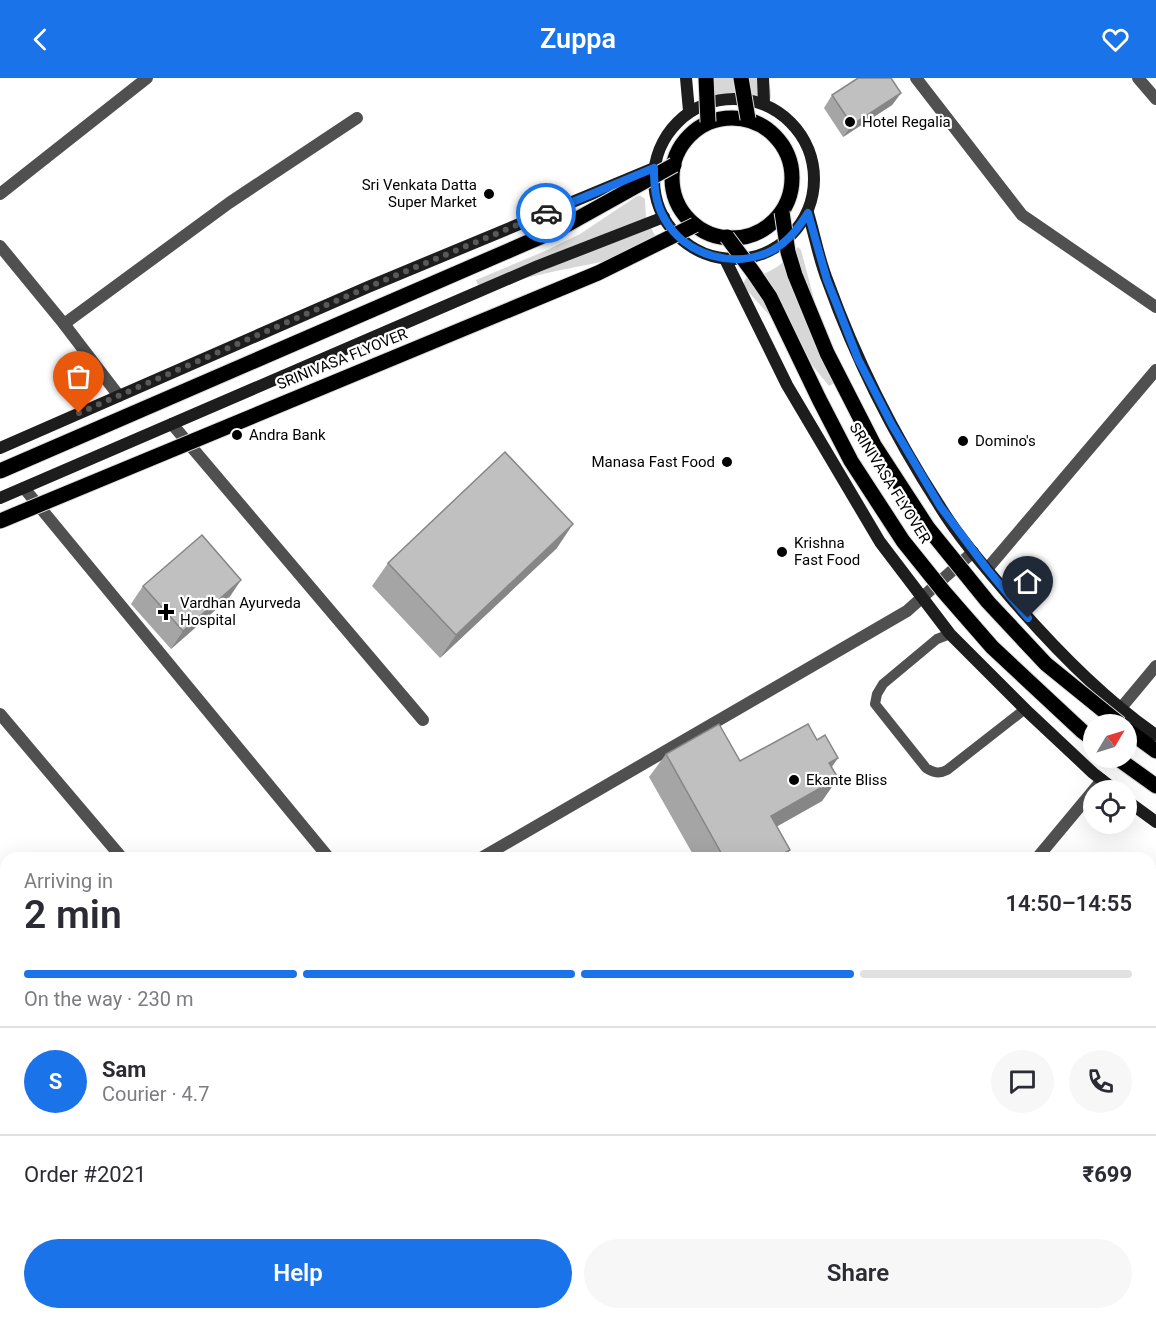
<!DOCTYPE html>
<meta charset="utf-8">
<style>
:root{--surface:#fff;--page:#f7f7f7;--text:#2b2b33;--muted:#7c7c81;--line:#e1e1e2;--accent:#1a73e8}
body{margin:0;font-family:Roboto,sans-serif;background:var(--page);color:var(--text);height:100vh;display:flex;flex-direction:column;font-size:22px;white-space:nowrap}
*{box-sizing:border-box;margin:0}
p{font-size:20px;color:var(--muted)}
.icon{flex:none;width:33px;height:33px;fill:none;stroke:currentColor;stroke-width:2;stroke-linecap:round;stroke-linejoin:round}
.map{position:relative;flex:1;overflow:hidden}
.side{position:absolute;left:0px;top:774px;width:1156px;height:468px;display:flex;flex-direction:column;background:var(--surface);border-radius:18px 18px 0 0;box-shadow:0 6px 24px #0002}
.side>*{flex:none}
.needle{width:39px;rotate:52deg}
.controls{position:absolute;left:1083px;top:636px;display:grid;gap:12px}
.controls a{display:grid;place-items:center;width:54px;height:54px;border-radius:50%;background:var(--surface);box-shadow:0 6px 24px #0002;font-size:30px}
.pin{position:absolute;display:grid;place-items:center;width:51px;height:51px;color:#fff;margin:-62px -26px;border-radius:50% 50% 50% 0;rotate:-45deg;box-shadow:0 0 6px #0007}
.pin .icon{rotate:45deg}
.courier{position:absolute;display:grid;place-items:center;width:60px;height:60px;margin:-30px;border:4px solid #1a73e8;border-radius:50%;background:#fff;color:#222;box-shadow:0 2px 8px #0007}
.head em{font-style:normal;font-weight:600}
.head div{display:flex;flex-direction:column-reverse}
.head{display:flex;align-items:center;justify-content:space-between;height:102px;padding:0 24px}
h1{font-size:39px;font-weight:600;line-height:45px}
.bar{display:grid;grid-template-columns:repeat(4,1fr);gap:9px 6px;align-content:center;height:72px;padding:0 24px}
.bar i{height:8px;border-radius:4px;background:var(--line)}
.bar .selected{background:var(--accent)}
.bar p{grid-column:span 4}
.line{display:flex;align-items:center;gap:15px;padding:0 24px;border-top:2px solid var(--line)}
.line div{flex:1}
.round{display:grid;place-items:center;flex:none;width:63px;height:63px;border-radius:32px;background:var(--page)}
.primary-button{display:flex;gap:12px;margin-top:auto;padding:12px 24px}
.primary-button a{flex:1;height:69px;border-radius:36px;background:var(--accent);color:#fff;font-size:24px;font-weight:600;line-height:69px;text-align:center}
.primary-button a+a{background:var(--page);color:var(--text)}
header{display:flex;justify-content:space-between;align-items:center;height:78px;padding:0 24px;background:var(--accent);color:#fff;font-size:27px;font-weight:600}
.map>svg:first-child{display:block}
.green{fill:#d7d7d7}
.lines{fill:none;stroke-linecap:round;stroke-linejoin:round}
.primary-casing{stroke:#dbdbdb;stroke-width:17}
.lane{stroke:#505050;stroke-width:10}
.street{stroke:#505050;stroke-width:12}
.secondary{stroke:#1d1d1d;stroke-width:12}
.primary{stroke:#000;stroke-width:15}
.primary-bridge-casing{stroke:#dbdbdb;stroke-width:17;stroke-linecap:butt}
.primary-bridge{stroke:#000;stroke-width:15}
.wall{fill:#a5a5a5}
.shaded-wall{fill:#868686}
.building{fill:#c0c0c0;stroke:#868686;stroke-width:1.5}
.done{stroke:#595959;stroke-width:6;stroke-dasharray:0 10.8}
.route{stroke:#1a73e8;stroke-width:8}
.poi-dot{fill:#000;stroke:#fff;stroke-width:2}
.labels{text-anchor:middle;stroke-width:4.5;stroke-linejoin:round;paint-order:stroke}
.poi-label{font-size:15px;fill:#000;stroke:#fff;text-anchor:start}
.street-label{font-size:15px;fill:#000;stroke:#fff}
</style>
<header><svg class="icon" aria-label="back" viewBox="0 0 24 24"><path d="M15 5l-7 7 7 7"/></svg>Zuppa<svg class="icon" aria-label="heart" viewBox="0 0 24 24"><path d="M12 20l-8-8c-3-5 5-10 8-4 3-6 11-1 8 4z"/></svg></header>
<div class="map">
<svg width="1156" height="1242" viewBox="0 0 1156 1242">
<rect width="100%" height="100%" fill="#fff"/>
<!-- green -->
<g class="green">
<path d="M704,0h64c2,11 7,21 -3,28l-22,-8 -30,3z"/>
<polygon points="637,118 641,118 645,121 646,140 662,171 662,172 556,193 479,211 476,202 545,173 580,156"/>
<path d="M798,169l3,3 35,132 -7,4 -39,-48 -46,-51v-5l2,-4c23,-3 37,-13 52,-31z"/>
</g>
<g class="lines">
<!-- primary casing -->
<g class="primary-casing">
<g id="primary">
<circle cx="732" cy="100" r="60"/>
<polyline points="1126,651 1156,673"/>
<polyline points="1117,680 1156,708"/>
</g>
</g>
<!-- lane -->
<path class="lane" d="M950,556l-13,5 -54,45 -6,10 -2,10 51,64c8,5 13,6 21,2l78,-61"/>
<!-- street -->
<g class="street">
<polyline points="916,0 1022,137 1156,229"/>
<polyline points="1138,0 1156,21"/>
<polyline points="0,116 147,0"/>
<polyline points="0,168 64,246 119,318"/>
<polyline points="64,246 229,125 357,40"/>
<polyline points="172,346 423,642"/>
<polyline points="24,410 329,780"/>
<polyline points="987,491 1156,292"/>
<polyline points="1121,630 1156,588"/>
<polyline points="0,636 122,780"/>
<polyline points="481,780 907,533 973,474"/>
<polyline points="1037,780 1102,702"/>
<polyline points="0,883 6,891"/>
<polyline points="1150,975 1156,983"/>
<polyline points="0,987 6,982"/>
<polyline points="0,1148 6,1144"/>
<polyline points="1150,1161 1156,1174"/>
<polyline points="239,1236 243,1242"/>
<polyline points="684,1236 688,1242"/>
<polyline points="909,1236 912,1242"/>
<polyline points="1031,1236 1034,1242"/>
<polyline points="132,1242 140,1236"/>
<polyline points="268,1242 278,1236"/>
<polyline points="552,1242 561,1236"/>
</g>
<!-- secondary -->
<g class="secondary">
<polyline points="686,0 689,33"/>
<polyline points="763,0 764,25"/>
<circle cx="734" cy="101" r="80"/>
<path d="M808,135c7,23 11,47 20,69 28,78 66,153 111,223 22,36 51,68 78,100 42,48 87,94 139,130"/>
<polyline points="725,181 787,307 880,464 950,556 1029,635 1093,695 1115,712"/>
<polyline points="0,370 368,209 654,90"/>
<polyline points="0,420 538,188 664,139"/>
<polyline points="1126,722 1156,744"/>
</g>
<!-- primary -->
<use href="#primary" class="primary"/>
<!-- primary-bridge casing -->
<g class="primary-bridge-casing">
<g id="primary-bridge">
<polyline points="706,0 708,44"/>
<polyline points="741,0 748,41"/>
<polyline points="782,134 788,174 795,197 827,275 874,367 928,450 988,524 1046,586 1120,646"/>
<polyline points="727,159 753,194 770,219 819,321 851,383 903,463 944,514 992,569 1082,653 1094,662"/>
<polyline points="0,393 561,150 674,87"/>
<polyline points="0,443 598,195 695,147"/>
</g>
</g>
<!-- primary-bridge -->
<use href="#primary-bridge" class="primary-bridge"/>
</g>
<!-- wall -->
<g class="wall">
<polygon points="901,15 892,27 843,59 824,30 832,17"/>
<polygon points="557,470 440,580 372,508 388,485"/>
<polygon points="143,508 229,520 171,571 131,526"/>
<polygon points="666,676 740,683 838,680 832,689 838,700 822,723 777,748 790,772 784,780 695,780 649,699"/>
</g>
<!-- shaded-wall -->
<g class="shaded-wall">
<polygon points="901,15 892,27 843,59 852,47"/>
<polygon points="573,446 557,470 440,580 456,557"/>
<polygon points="241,502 229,520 171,571 183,553"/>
<polygon points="838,680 821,703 829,685"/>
<polygon points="838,700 822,723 755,761 771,738"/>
<polygon points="790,772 784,780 775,780"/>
</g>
<!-- building -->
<g class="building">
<polygon points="858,0 891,0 901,15 852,47 832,17"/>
<polygon points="505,374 573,446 456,557 388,485"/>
<polygon points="202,457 241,502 183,553 143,508"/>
<polygon points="719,646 740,683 808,646 817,662 825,657 838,680 829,685 838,700 771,738 790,772 775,780 724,780 666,676"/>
</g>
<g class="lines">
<!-- done -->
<polyline class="done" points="79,335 368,209 546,135"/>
<!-- route -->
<path class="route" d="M546,135l108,-45c0,17 1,34 10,50 21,38 71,52 109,32 16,-9 26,-23 35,-37l19,67 8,20 23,59 34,66 48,81 47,63 41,49"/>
</g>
<!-- markers -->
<g class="poi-dot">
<circle cx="850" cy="44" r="6"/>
<circle cx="489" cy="116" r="6"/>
<circle cx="237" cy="357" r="6"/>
<circle cx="963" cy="363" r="6"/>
<circle cx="727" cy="384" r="6"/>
<circle cx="782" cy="474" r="6"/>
<path d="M163 525h6v6h6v6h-6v6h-6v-6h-6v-6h6z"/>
<circle cx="794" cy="702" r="6"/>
</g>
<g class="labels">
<!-- poi labels -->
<g class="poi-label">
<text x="862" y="49">Hotel Regalia</text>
<text x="477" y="112" text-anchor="end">Sri Venkata Datta<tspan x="477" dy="17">Super Market</tspan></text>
<text x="249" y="362">Andra Bank</text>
<text x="975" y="368">Domino's</text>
<text x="715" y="389" text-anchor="end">Manasa Fast Food</text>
<text x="794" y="470">Krishna<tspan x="794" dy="17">Fast Food</tspan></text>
<text x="180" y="530">Vardhan Ayurveda<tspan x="180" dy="17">Hospital</tspan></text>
<text x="806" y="707">Ekante Bliss</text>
</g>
<!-- street labels -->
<g class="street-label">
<text transform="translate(342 281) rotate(-22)" y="5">SRINIVASA FLYOVER</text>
<text transform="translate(890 405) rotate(58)" y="5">SRINIVASA FLYOVER</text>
</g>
</g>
</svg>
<div class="controls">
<a><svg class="needle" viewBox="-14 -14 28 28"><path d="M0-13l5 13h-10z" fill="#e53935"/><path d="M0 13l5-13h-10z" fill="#7c7c81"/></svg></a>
<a><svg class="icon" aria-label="locate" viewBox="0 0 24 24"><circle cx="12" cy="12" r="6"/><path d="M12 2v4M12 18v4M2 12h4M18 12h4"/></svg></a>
</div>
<div class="pin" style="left:79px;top:335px;background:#ea580c"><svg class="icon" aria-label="bag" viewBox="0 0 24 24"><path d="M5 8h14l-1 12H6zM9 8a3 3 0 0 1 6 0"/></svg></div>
<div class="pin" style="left:1028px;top:540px;background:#1f2937"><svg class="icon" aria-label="home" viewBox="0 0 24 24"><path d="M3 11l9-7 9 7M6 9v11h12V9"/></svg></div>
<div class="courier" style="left:546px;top:135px"><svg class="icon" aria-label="car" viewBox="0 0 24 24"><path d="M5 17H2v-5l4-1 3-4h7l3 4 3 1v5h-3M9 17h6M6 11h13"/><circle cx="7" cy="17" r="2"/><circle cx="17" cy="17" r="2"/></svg></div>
<section class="side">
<div class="head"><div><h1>2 min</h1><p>Arriving in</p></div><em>14:50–14:55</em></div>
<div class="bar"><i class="selected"></i><i class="selected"></i><i class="selected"></i><i></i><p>On the way · 230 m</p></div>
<div class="line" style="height:108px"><b class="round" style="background:var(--accent);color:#fff">S</b><div><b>Sam</b><p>Courier · 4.7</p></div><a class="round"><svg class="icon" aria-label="chat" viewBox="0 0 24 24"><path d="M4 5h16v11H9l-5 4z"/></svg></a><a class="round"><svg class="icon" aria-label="phone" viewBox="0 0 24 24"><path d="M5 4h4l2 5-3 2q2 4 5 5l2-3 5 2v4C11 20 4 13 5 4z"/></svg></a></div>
<div class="line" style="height:78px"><div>Order #2021</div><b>₹699</b></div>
<div class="primary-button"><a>Help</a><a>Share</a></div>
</section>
</div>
